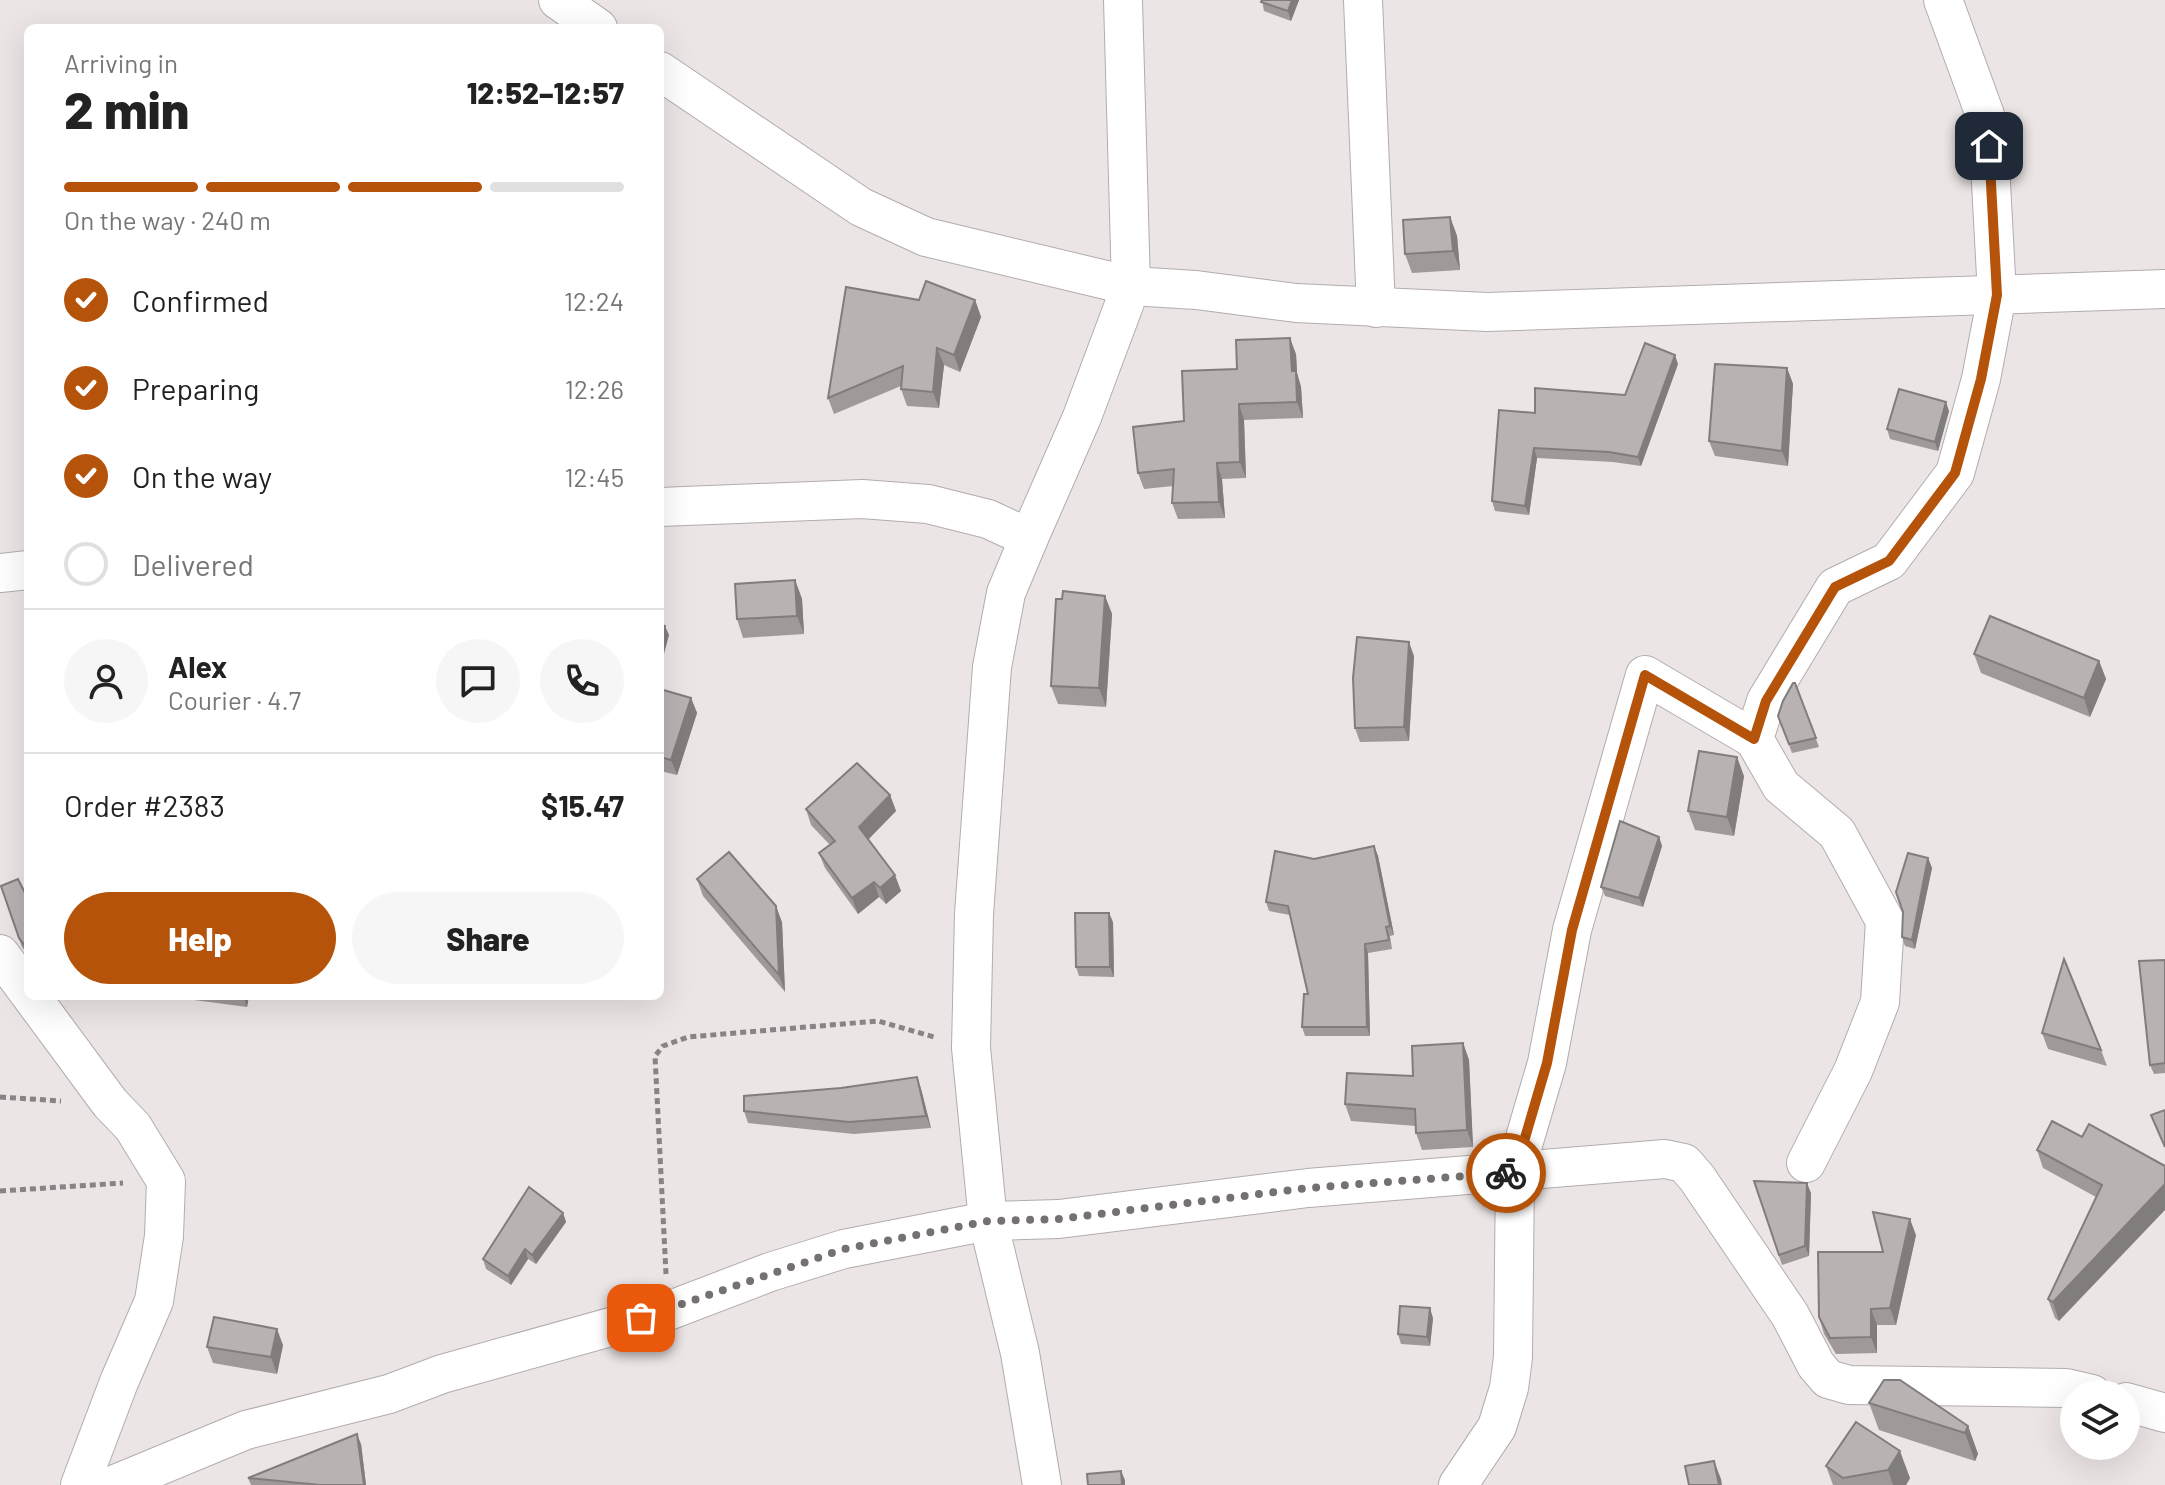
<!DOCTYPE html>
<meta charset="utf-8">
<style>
:root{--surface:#fff;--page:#f6f6f6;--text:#222;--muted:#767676;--line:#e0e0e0;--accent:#b45309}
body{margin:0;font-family:Barlow,sans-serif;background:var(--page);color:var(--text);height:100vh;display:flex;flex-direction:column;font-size:30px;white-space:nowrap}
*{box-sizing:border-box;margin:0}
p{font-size:26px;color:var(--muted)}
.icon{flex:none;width:44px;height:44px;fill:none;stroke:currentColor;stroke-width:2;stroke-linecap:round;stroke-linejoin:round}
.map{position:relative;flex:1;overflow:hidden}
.drawer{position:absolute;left:24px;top:24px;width:640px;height:976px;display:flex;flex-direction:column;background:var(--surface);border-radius:12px;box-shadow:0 8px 32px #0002}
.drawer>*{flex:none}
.controls{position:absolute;left:2060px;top:1380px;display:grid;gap:16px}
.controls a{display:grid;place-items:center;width:80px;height:80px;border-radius:50%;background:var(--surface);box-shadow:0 8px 32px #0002;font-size:40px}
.pin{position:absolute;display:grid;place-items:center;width:68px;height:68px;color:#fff;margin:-34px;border-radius:16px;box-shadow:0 4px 12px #0006}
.courier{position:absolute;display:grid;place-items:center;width:80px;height:80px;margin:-40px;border:6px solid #b45309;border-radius:50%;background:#fff;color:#222;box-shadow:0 2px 10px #0007}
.summary em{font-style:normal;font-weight:800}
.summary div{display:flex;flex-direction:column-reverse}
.summary{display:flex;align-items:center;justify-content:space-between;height:136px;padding:0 40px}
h1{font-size:52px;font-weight:800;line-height:60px}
.bar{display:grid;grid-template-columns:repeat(4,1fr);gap:12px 8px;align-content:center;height:96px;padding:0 40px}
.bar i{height:10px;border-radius:6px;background:var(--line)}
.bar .selected{background:var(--accent)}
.bar p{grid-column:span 4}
.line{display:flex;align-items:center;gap:20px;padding:0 40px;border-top:2px solid var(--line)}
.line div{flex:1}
.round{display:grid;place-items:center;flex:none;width:84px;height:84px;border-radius:42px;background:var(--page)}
ol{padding:0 40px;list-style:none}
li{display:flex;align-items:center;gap:24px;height:88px}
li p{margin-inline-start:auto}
li .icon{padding:8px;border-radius:50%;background:var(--accent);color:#fff;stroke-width:4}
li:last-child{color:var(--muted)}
li i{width:44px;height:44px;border:4px solid var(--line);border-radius:50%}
.button{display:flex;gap:16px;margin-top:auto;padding:16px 40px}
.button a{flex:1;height:92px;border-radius:48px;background:var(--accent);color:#fff;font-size:32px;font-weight:800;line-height:92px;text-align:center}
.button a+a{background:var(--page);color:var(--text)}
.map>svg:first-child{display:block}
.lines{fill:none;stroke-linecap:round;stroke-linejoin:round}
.minor-casing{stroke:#b3acad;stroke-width:40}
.path{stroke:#888384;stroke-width:5;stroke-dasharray:6 4;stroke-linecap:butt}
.minor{stroke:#fff;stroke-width:38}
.wall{fill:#9f999a}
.shaded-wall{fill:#827d7d}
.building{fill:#b9b2b3;stroke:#827d7d;stroke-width:2}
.done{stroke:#757171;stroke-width:8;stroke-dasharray:0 14.4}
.route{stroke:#b45309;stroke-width:10}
</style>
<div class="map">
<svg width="2165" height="1485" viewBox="0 0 2165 1485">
<rect width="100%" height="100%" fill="#ece5e5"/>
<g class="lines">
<!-- minor casing -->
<g class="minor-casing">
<g id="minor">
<polyline points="558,0 598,28"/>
<polyline points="1363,0 1376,308"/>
<polyline points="660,71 861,207 926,237 1131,286 1123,0"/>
<polyline points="660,507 862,499 928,504 988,519 1029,538 1082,417 1131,286 1196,290 1296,303 1487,312 2165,289"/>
<polyline points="1029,538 1006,593 992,667 974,914 971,1048 988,1221 1020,1353 1042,1485"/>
<polyline points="0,573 28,570"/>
<polyline points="1754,739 1766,701 1835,587 1889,561 1955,473 1981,379 1997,295 1989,146 1985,115 1943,0"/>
<polyline points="0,954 28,992"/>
<polyline points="31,996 110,1103 133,1127 166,1181 164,1236 154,1301 119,1382 80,1485"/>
<polyline points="2126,1402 2165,1413"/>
<polyline points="113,1485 246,1430 389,1394 442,1374 668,1311 770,1272 844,1249 988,1221 1059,1219 1308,1188 1665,1159 1684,1163 1697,1178 1790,1315 1816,1365 1828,1379 1849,1385 2066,1388 2092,1394"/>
<polyline points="1458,1485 1497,1427 1509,1388 1513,1357 1515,1172 1547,1063 1572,930 1645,675 1754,739 1781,786 1837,833 1885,921 1880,1002 1853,1071 1806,1163"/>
</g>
</g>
<!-- path -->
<g class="path">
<polyline points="0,1097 61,1101"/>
<polyline points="0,1191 123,1183"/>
<polyline points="666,1274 655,1056 663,1046 688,1037 878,1021 934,1037"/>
</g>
<!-- minor -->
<use href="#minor" class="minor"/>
</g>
<!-- wall -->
<g class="wall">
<polygon points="1262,0 1299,0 1291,21 1264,11"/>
<polygon points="1450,217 1457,236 1460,270 1412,273 1405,254"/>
<polygon points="919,300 975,300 981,317 960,372 944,365 939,408 907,406 901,389 901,386 834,414 828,398"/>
<polygon points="1296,354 1297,373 1301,387 1303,418 1244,420 1246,478 1222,479 1225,518 1178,519 1172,503 1173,486 1144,489 1138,473 1184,421 1237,369"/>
<polygon points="1678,364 1641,466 1613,462 1537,458 1529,515 1495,511 1492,501 1535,413 1625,395"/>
<polygon points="1787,368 1793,384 1788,466 1715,456 1709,441"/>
<polygon points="1949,411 1938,451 1890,439 1887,429"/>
<polygon points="795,580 802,599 804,634 743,638 737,619"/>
<polygon points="1105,596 1112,614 1106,707 1058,704 1051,686 1062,599"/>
<polygon points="1974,654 2099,661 2106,679 2090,717 1981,673"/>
<polygon points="1414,656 1409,741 1360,742 1355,728"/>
<polygon points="1795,683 1819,747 1792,753 1778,716"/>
<polygon points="660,689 691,698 697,713 677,775 660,771"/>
<polygon points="1744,776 1734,836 1695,830 1688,811"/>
<polygon points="890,795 896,811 868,839 901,891 886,904 879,897 858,914 825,868 819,853 830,845 811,825 806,809"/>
<polygon points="1659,837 1662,846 1643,907 1605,896 1601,887"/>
<polygon points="1374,846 1378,856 1394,935 1390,936 1392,949 1368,953 1370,1036 1305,1036 1302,1027 1308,994 1290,915 1269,911 1266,902 1314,859"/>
<polygon points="1928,858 1932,868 1915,949 1905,946 1902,937"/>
<polygon points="697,879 782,922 785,992 703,896"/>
<polygon points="1,886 28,899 28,955 22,947"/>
<polygon points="1113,922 1114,977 1079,976 1076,967"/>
<polygon points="2165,960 2165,1073 2154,1074 2150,1065"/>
<polygon points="179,996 249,996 247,1007 179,998"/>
<polygon points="2042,1033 2101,1050 2107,1066 2048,1049"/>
<polygon points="1463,1043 1469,1060 1473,1147 1422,1150 1416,1133 1416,1126 1351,1121 1345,1104 1413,1076"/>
<polygon points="917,1077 921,1089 931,1128 854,1134 748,1123 744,1111 841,1088"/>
<polygon points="2082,1137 2165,1166 2059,1321 2055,1318 2048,1299 2096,1197 2043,1168 2037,1150"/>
<polygon points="1754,1181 1811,1193 1809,1256 1782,1265"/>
<polygon points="563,1213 566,1222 536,1264 528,1259 511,1285 486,1269 483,1259"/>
<polygon points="1916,1235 1896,1325 1877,1325 1877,1353 1836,1354 1824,1334 1819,1317 1883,1252"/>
<polygon points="1433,1318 1430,1346 1401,1344 1398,1334"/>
<polygon points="283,1345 277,1374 213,1363 207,1347"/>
<polygon points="1869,1403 1968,1426 1978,1454 1975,1461 1879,1430"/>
<polygon points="1856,1422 1910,1478 1906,1485 1833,1485 1826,1466"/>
<polygon points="361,1444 366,1485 251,1485 248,1478"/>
</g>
<!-- shaded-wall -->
<g class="shaded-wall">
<polygon points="1292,0 1299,0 1291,21 1288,11"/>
<polygon points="1450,217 1457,236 1460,270 1453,251"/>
<polygon points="975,300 981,317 960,372 954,355"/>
<polygon points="1290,338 1296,354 1297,373 1301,387 1303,418 1297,402 1292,371"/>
<polygon points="937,348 944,365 939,408 933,392"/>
<polygon points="1675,355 1678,364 1641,466 1638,457"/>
<polygon points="1787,368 1793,384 1788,466 1782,451"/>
<polygon points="1946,402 1949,411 1938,451 1935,442"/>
<polygon points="1239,404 1244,420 1246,478 1240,462"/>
<polygon points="1534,448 1537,458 1529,515 1525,506"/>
<polygon points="1217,463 1222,479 1225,518 1219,502"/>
<polygon points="795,580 802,599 804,634 797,616"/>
<polygon points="1105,596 1112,614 1106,707 1099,688"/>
<polygon points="665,626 669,635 660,669 660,646"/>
<polygon points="1409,642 1414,656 1409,741 1404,727"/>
<polygon points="2099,661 2106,679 2090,717 2084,698"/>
<polygon points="691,698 697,713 677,775 671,760"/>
<polygon points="1737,757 1744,776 1734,836 1727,817"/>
<polygon points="890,795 896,811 865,843 859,827"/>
<polygon points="1659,837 1662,846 1643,907 1639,898"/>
<polygon points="1374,846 1378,856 1394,935 1390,926"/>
<polygon points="1928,858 1932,868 1915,949 1912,940"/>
<polygon points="895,875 901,891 886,904 880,888"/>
<polygon points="874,882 879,897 858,914 852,898"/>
<polygon points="776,906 782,922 785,992 779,975"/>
<polygon points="1109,913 1113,922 1114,977 1110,967"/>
<polygon points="1365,944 1368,953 1370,1036 1367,1027"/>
<polygon points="244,996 249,996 247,1007 244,998"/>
<polygon points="1463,1043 1469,1060 1473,1147 1467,1130"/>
<polygon points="917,1077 921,1089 931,1128 926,1116"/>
<polygon points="1807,1183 1811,1193 1809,1256 1805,1246"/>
<polygon points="2165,1184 2165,1210 2059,1321 2053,1302"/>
<polygon points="563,1213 566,1222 536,1264 532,1255"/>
<polygon points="1910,1219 1916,1235 1896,1325 1890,1308"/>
<polygon points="525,1249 528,1259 511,1285 508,1276"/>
<polygon points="1430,1308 1433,1318 1430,1346 1427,1337"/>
<polygon points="1871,1309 1877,1325 1877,1353 1871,1337"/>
<polygon points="277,1329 283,1345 277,1374 271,1357"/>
<polygon points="1968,1426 1978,1454 1975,1461 1965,1433"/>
<polygon points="357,1434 361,1444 366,1485 364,1485"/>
<polygon points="1900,1451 1910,1478 1906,1485 1893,1485 1888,1470"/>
<polygon points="1714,1461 1721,1479 1722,1485 1719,1485"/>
<polygon points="1121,1471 1125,1480 1125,1485 1122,1485"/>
</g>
<!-- building -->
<g class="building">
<polygon points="1262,0 1292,0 1288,11 1261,2"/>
<polygon points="1450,217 1453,251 1405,254 1403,220"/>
<polygon points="926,281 975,300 954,355 937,348 933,392 901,389 903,366 828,398 846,287 919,300"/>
<polygon points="1290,338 1292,371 1296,371 1297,402 1239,404 1240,462 1217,463 1219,502 1172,503 1174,469 1138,473 1133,427 1184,421 1182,371 1237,369 1236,340"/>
<polygon points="1645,343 1675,355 1638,457 1609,452 1534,448 1525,506 1492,501 1499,410 1535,413 1535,388 1625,395"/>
<polygon points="1715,364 1787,368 1782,451 1709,441"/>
<polygon points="1899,389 1946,402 1935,442 1887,429"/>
<polygon points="795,580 797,616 737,619 735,584"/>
<polygon points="1063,591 1105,596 1099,688 1051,686 1056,599 1062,599"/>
<polygon points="1990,616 2099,661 2084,698 1974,654"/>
<polygon points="660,624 665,626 660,646"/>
<polygon points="1357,637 1409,642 1404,727 1355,728 1353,678"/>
<polygon points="1793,683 1795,683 1816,738 1789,744 1778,716 1783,701"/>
<polygon points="660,689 691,698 671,760 660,757"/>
<polygon points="1699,751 1737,757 1727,817 1688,811"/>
<polygon points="857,763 890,795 859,827 895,875 880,888 874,882 852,898 819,853 835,841 806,809"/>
<polygon points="1620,821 1659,837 1639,898 1601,887"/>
<polygon points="1374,846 1390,926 1386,927 1389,940 1365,944 1367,1027 1302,1027 1304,994 1308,994 1288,906 1266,902 1275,851 1314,859"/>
<polygon points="729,852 776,906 779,975 697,879"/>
<polygon points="1908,853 1928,858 1912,940 1902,937 1903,912 1896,892"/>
<polygon points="18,879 28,899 28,950 19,938 1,886"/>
<polygon points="1075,913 1109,913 1110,967 1076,967"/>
<polygon points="2064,959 2101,1050 2042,1033"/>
<polygon points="2165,960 2165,1063 2150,1065 2139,961"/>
<polygon points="1463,1043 1467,1130 1416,1133 1415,1109 1345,1104 1347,1073 1413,1076 1412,1046"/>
<polygon points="917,1077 926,1116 849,1122 744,1111 744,1096 841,1088"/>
<polygon points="2165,1110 2165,1147 2151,1115"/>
<polygon points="2052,1121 2082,1137 2089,1124 2165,1166 2165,1184 2053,1302 2048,1299 2102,1185 2037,1150"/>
<polygon points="1754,1181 1807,1183 1805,1246 1779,1255"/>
<polygon points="529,1187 563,1213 532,1255 525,1249 508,1276 483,1259"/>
<polygon points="1873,1212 1910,1219 1890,1308 1871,1309 1871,1337 1830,1338 1819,1317 1818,1252 1883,1252"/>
<polygon points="1400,1306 1430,1308 1427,1337 1398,1334"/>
<polygon points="214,1317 277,1329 271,1357 207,1347"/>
<polygon points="1884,1380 1900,1380 1968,1426 1965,1433 1869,1403"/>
<polygon points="1856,1422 1900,1451 1888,1470 1843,1478 1826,1466"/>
<polygon points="357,1434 364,1485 320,1485 248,1478"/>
<polygon points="1714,1461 1719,1485 1689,1485 1685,1466"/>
<polygon points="1121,1471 1122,1485 1088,1485 1087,1474"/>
</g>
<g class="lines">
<!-- done -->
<polyline class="done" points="641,1318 844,1249 988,1221 1059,1219 1308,1188 1506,1173"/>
<!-- route -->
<polyline class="route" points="1506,1173 1515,1172 1547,1063 1572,930 1645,675 1754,739 1766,701 1835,587 1889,561 1955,473 1981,379 1997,295 1989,146"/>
</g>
</svg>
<div class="controls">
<a><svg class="icon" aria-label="layers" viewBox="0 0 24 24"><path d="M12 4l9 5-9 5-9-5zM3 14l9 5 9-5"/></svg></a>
</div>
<div class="pin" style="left:641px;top:1318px;background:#ea580c"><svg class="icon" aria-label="bag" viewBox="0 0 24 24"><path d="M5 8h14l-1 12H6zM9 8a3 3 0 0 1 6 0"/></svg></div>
<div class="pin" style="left:1989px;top:146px;background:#1f2937"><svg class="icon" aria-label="home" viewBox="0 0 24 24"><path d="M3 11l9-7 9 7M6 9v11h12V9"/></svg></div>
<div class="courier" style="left:1506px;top:1173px"><svg class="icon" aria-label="bike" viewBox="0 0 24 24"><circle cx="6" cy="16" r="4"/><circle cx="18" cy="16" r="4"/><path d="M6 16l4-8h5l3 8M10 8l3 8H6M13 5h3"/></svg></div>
<section class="drawer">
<div class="summary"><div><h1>2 min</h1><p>Arriving in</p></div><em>12:52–12:57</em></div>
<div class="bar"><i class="selected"></i><i class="selected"></i><i class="selected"></i><i></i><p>On the way · 240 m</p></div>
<ol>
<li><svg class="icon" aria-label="check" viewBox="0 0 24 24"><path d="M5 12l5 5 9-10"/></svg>Confirmed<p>12:24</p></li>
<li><svg class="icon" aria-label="check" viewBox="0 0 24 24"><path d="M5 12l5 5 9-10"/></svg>Preparing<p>12:26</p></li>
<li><svg class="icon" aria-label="check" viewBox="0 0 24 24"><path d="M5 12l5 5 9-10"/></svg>On the way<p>12:45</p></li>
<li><i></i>Delivered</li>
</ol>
<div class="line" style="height:144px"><a class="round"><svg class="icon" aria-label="person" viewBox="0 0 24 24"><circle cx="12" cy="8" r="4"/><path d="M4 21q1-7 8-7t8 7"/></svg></a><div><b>Alex</b><p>Courier · 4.7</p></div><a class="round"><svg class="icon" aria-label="chat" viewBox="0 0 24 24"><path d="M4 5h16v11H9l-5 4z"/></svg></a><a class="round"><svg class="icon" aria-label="phone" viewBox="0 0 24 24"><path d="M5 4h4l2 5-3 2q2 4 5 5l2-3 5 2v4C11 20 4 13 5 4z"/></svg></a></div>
<div class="line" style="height:104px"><div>Order #2383</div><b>$15.47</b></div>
<div class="button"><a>Help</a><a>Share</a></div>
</section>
</div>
